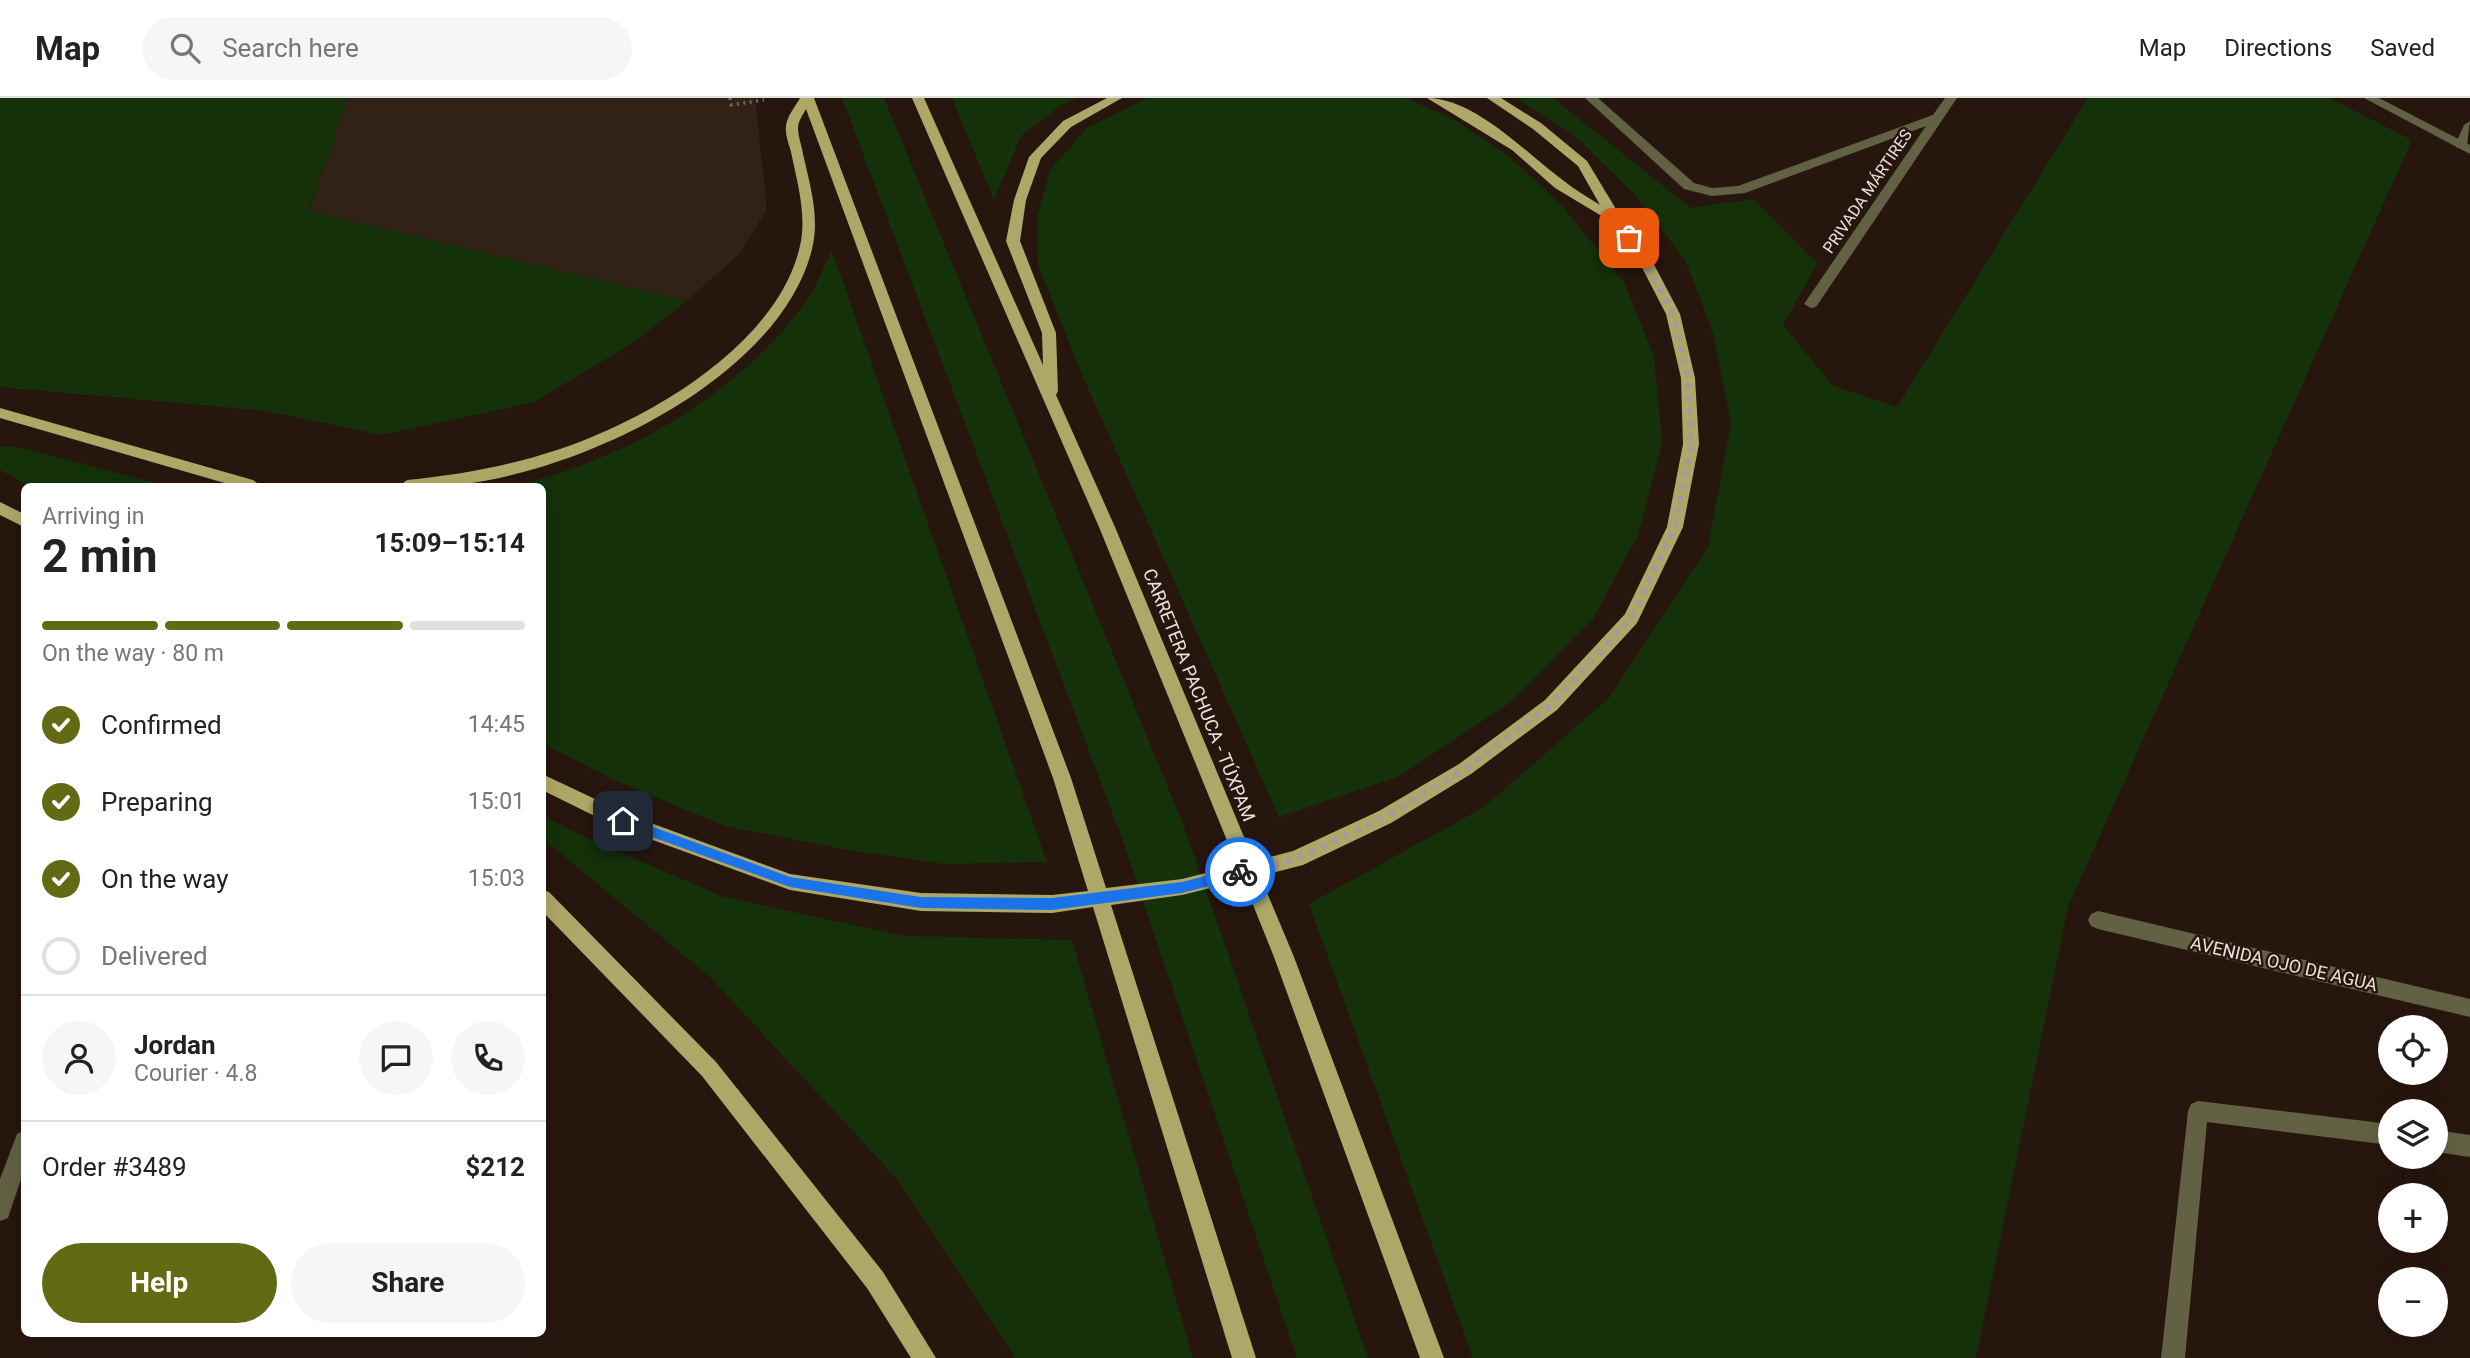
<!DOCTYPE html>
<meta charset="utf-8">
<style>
:root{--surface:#fff;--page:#f6f6f6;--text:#222;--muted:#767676;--line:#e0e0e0;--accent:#626b13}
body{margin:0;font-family:Roboto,sans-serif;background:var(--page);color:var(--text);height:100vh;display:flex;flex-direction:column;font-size:26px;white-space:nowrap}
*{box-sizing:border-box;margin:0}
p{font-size:23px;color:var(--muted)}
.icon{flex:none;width:38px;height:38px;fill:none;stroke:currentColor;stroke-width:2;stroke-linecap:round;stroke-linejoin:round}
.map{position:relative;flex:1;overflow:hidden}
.sheet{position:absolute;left:21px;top:385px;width:525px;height:854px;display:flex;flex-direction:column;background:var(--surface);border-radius:10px;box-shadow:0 7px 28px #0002}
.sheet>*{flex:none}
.buttons{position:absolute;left:2378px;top:917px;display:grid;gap:14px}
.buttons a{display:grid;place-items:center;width:70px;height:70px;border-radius:50%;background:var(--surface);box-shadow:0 7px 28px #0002;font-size:35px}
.pin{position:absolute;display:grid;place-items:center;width:60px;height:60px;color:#fff;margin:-30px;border-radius:14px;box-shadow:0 4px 10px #0006}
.courier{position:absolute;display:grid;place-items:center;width:70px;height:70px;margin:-35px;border:5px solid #1a73e8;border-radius:50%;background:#fff;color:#222;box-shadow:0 2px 9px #0007}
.overview em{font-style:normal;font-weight:700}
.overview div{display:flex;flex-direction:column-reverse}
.overview{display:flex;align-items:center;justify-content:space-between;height:119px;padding:0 21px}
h1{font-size:46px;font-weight:700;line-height:52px}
.bar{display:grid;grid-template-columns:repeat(4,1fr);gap:10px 7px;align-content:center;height:84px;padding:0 21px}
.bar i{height:9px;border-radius:5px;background:var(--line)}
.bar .selected{background:var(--accent)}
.bar p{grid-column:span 4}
.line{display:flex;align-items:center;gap:18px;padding:0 21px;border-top:2px solid var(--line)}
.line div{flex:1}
.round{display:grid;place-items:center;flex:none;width:74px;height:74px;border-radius:37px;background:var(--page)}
ol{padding:0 21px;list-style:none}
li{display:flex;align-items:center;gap:21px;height:77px}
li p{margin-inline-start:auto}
li .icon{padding:7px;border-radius:50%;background:var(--accent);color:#fff;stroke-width:4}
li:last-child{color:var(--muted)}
li i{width:38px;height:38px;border:4px solid var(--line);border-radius:50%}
.primary-button{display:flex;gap:14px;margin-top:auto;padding:14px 21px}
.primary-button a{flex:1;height:80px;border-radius:42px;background:var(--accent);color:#fff;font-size:28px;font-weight:700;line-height:80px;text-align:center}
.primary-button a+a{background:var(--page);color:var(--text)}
header{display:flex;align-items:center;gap:42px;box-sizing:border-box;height:98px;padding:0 35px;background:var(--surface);border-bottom:2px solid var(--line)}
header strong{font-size:33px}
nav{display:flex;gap:38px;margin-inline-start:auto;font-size:24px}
.search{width:490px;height:63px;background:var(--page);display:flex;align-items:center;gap:18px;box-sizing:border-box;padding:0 24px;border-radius:38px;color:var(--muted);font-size:26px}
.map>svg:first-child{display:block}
.commercial{fill:#302217}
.green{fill:#14310a}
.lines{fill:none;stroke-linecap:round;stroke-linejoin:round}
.path{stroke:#786862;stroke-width:3.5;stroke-dasharray:2 4.5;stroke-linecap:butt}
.service{fill:#636143;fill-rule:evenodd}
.minor{fill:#636143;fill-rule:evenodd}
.tertiary{fill:#636143;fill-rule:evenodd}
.primary{fill:#aea868;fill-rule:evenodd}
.route{fill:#1a73e8}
.done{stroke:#a89a94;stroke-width:7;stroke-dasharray:0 12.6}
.labels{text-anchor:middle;stroke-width:5;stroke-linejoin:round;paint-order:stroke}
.far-street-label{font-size:16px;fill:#eee1dc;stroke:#27160e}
.street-label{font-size:18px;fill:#eee1dc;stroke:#27160e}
</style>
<header>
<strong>Map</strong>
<div class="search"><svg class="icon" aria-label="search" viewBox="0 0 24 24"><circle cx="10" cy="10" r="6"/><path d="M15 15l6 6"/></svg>Search here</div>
<nav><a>Map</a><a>Directions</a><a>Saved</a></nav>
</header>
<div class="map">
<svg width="2470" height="1260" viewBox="0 0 2470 1260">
<rect width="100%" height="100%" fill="#27160e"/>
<!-- commercial -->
<polygon class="commercial" points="348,0 755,0 767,111 740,155 687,203 309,113"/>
<!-- green -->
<g class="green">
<polygon points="0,0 348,0 309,113 687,203 631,246 534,304 382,337 266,313 0,289"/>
<polygon points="842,0 884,0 1183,726 1368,1260 1297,1260 1123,743"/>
<polygon points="952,0 1079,0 1063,6 1021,38 994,102"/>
<polygon points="1148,0 1406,0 1453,21 1506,56 1563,109 1624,184 1654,259 1662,346 1638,437 1593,521 1511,604 1398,679 1279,719 1083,279 1038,166 1037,120 1050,72 1088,29"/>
<polygon points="1516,0 1553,0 1691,110 1753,101 1817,166 1783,227 1833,288 1897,309 2088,0 2329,0 2412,42 2068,809 1976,1260 1473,1260 1309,806 1484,709 1609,600 1708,449 1731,325 1713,235 1686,163 1636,98 1575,38"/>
<path d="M832,153l215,611 -103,2 -96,-14 -123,-24 -109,-45 -73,-37 -1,-258h-28c112,-27 221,-89 291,-183 11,-15 18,-36 27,-52z"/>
<polygon points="14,348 164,387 170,388 28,388 0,372 0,349"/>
<polygon points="542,717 576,735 721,798 904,838 1072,842 1193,1260 1016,1260 898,1082 709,878 543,741"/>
</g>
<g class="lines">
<!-- path -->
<polyline class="path" points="730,0 731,7 764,2"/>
<!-- service -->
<g class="service">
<polygon points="2198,1003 2390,1026 2390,1047 2207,1024 2185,1260 2161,1260 2188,1013 2191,1006"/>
<polygon points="24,1032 24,1072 8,1120 0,1123 0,1081 17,1036"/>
<polygon points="2436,1032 2470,1037 2470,1059 2436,1054"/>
</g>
<!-- minor -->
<g class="minor">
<polygon points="1585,0 1598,0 1694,85 1712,90 1738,88 1933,17 1945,0 1957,0 1816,209 1811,210 1804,206 1926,28 1745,95 1712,98 1684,91"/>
<polygon points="2364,0 2379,0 2470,47 2470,56"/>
<polygon points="2098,813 2470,901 2470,919 2098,831 2091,828 2088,822 2091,816"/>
</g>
<!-- tertiary -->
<polygon class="tertiary" points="2470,23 2467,47 2465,50 2457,50 2455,47 2464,27"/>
<!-- primary -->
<g class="primary">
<path d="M800,0h14l257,680 35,110 76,-9 55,-14 -138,-338 -187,-429h12l119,267 -1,-32 -36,-92 8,-41 15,-43 34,-36 44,-23h15l-51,29 -30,31 -15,42 -6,41 36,92 2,58 -2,4 59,132 139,334 39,-10 86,-40 80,-47 86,-64 80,-86 42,-87 16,-83 -2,-66 -15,-64 -30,-58 -26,-35 -55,-33 -43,-38 -85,-52c48,0 100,56 137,83 11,9 24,16 36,24l-22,-39 -45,-37 -46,-31h14l40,25 46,38 35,58 27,36 31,59 15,64 4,66 -16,83 -46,96 -80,87 -86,64 -80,49 -88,42 -43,11 34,81 150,401h-24l-146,-401 -31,-77 -61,15 -71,10 145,453h-24l-139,-451 -41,6 -131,-2 -131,-21 -173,-63 -75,-37v-16l87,41 161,59 131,19 131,2 36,-4 -35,-113 -247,-669c-3,6 -8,12 -8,19 0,9 4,18 5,26 7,31 17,63 9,95 -34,141 -279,250 -413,237l8,-6c51,-5 101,-14 150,-30 91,-30 225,-107 244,-209 5,-29 -4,-60 -10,-89 -2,-8 -6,-17 -5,-26 1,-10 9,-19 14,-28z"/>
<polygon points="0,310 253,382 261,388 235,388 0,320"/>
<polygon points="0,404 24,416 24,429 0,417"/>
<polygon points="542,792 549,794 716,964 883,1174 936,1260 911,1260 867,1190 702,978 542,813"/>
</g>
</g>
<!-- route -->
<polygon class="route" points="623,718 790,779 921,799 1052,800 1182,784 1240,769 1246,774 1240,780 1182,795 1052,812 921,810 790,789 619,727 617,723"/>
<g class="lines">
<!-- done -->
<polyline class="done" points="1240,774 1296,761 1385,719 1465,671 1551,607 1631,520 1675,429 1691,346 1688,280 1673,216 1642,157 1629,140"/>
</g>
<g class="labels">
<!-- far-street labels -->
<g class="far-street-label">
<text transform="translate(1867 93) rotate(-56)" y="6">PRIVADA MÁRTIRES</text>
</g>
<!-- street labels -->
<g class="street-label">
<text transform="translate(1199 597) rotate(68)" y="6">CARRETERA PACHUCA - TÚXPAM</text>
<text transform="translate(2284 866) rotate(13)" y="6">AVENIDA OJO DE AGUA</text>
</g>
</g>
</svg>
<div class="buttons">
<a><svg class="icon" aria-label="locate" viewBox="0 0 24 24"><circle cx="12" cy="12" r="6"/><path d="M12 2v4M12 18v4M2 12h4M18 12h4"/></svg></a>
<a><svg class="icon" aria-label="layers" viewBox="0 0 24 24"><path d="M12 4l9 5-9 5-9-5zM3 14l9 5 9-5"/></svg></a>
<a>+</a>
<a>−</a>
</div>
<div class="pin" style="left:1629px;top:140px;background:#ea580c"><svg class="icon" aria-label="bag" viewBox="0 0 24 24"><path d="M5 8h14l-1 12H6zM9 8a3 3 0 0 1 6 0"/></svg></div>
<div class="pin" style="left:623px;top:723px;background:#1f2937"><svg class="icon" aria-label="home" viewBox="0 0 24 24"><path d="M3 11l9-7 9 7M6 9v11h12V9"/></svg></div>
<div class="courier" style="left:1240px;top:774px"><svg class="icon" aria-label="bike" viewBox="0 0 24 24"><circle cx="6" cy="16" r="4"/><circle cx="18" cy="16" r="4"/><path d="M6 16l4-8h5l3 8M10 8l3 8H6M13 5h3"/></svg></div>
<section class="sheet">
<div class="overview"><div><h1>2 min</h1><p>Arriving in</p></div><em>15:09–15:14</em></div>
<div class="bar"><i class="selected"></i><i class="selected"></i><i class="selected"></i><i></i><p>On the way · 80 m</p></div>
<ol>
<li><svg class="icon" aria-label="check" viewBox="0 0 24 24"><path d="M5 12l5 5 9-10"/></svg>Confirmed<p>14:45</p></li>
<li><svg class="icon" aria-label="check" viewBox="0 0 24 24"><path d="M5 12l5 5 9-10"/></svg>Preparing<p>15:01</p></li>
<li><svg class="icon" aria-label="check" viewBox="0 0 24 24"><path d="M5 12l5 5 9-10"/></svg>On the way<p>15:03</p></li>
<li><i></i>Delivered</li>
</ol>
<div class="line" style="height:126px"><a class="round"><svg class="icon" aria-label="person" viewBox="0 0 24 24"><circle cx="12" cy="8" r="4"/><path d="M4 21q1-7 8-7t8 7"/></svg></a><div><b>Jordan</b><p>Courier · 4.8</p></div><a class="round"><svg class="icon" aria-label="chat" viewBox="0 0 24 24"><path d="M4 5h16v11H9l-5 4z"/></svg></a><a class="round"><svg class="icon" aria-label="phone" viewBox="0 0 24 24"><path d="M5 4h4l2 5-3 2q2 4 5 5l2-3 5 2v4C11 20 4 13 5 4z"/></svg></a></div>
<div class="line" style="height:91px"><div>Order #3489</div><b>$212</b></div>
<div class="primary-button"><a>Help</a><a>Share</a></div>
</section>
</div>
